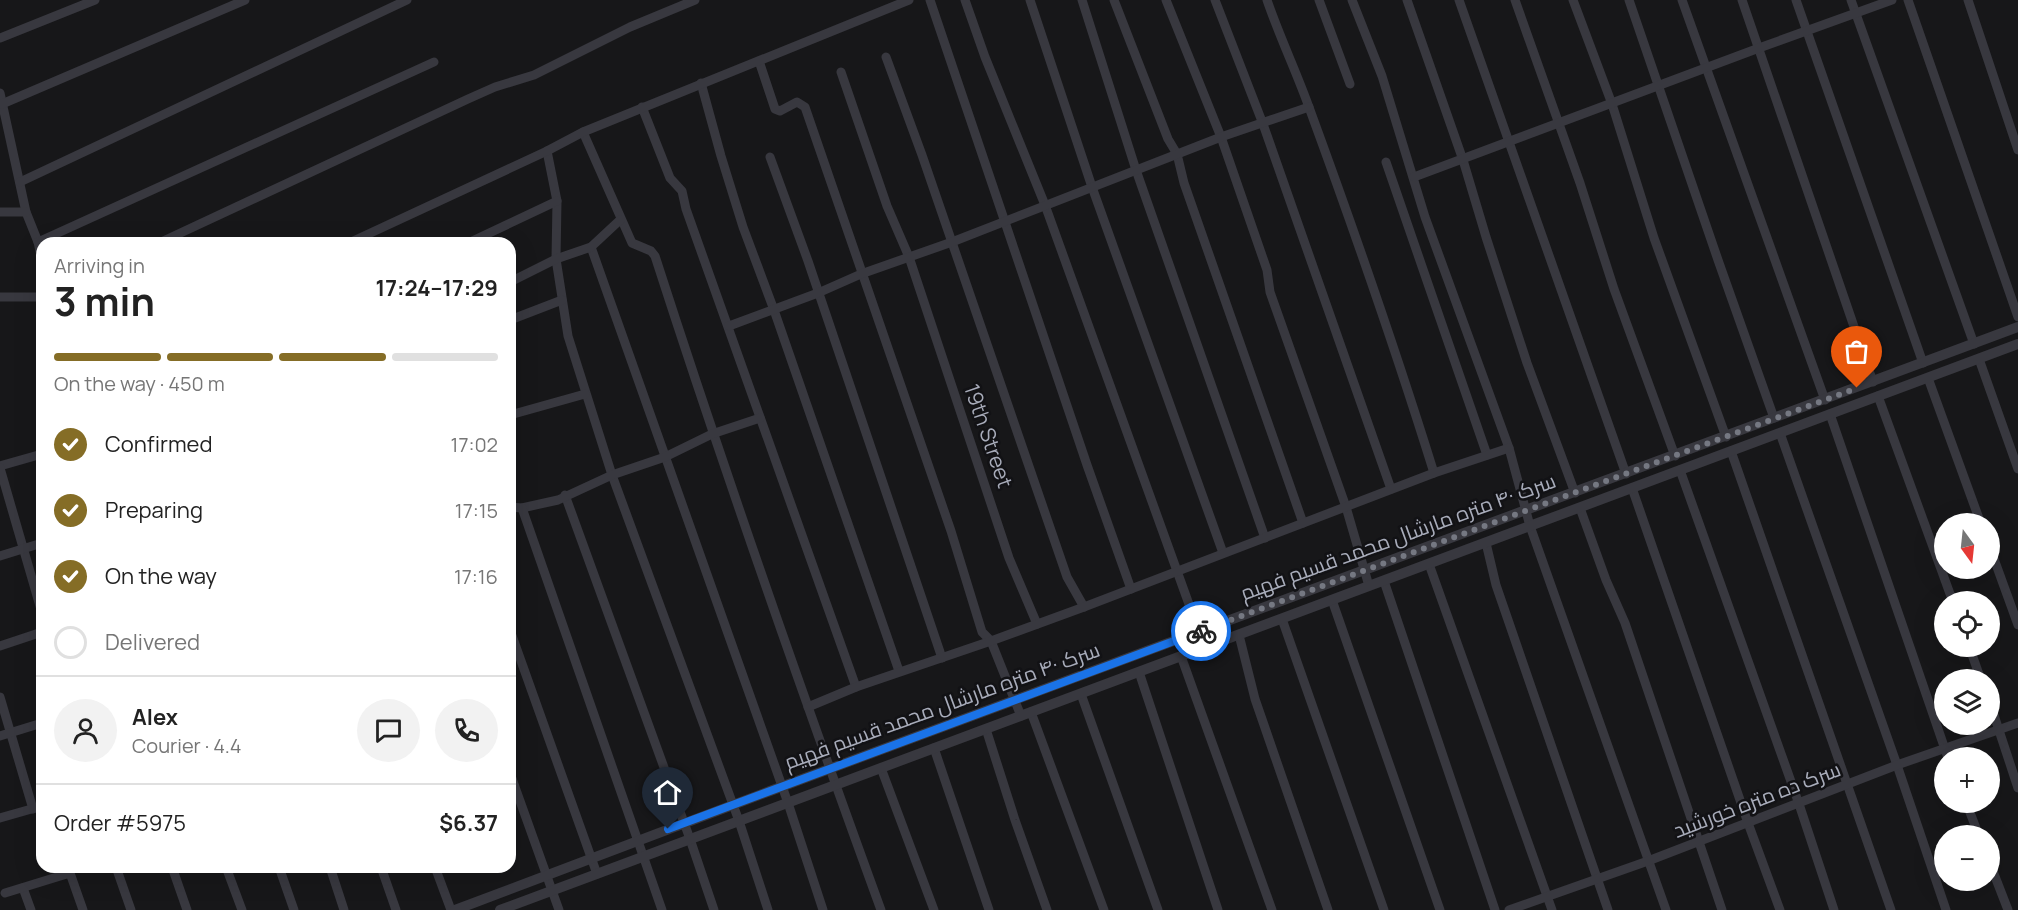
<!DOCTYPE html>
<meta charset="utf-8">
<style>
:root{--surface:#fff;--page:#f2f2f2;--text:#222;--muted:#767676;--line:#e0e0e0;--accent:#856d26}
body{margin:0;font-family:Manrope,Cairo,sans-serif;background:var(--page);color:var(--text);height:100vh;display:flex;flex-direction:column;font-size:22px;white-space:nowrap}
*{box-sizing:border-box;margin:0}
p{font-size:20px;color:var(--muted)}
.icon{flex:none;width:33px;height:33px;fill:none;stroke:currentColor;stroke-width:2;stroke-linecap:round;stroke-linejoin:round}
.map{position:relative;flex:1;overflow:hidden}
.panel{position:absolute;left:36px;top:237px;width:480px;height:636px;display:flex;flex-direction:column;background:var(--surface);border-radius:18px;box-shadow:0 6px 24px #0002}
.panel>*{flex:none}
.needle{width:39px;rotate:165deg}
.buttons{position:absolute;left:1934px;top:513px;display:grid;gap:12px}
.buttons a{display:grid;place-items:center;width:66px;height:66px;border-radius:50%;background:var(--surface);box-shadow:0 6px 24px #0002;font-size:30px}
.pin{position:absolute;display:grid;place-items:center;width:51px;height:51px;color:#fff;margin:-62px -26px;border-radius:50% 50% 50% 0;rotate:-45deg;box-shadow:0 0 6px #0007}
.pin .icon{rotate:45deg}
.courier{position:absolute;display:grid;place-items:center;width:60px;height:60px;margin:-30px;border:4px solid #1a73e8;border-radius:50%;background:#fff;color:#222;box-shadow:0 2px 8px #0007}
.head em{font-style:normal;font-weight:700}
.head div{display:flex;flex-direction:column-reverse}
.head{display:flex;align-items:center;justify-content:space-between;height:102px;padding:0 18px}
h1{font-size:39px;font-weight:700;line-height:45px}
.bar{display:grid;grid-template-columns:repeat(4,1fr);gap:9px 6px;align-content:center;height:72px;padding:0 18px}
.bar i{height:8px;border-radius:4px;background:var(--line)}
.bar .active{background:var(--accent)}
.bar p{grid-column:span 4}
.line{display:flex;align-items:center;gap:15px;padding:0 18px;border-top:2px solid var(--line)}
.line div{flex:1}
.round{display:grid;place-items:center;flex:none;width:63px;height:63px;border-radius:32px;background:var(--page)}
ol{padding:0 18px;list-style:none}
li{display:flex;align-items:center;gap:18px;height:66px}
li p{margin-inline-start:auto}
li .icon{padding:6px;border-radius:50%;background:var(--accent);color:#fff;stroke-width:4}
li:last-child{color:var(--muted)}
li i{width:33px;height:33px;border:3px solid var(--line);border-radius:50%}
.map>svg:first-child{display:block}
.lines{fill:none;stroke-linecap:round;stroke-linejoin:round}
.minor{stroke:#38383f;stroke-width:9}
.tertiary{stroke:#38383f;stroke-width:10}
.done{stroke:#757882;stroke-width:6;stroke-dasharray:0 10.8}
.route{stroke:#1a73e8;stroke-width:8}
.labels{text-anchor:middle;stroke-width:5;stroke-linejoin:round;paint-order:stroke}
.street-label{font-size:21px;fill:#a8acba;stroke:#121215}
</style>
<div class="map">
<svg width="2018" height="910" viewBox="0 0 2018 910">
<rect width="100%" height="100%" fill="#171719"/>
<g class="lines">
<!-- minor -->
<g class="minor">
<polyline points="930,0 1087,465 1131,589"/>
<polyline points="965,0 985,57 1045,205 1199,632"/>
<polyline points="1030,0 1092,187 1223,553"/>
<polyline points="1082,0 1136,170 1265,538"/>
<polyline points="1114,0 1168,139 1177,154 1184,183 1303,523"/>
<polyline points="1166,0 1221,137 1267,270 1270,292 1346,507 1369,586"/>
<polyline points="1215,0 1263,124 1391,489"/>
<path d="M1267,0c13,38 30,73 43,110 44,120 86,241 124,363"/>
<polyline points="1319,0 1350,84"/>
<polyline points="1352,0 1382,76 1425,217 1509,448 1530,526 1666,910"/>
<polyline points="1407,0 1463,160 1486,237 1527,363 1575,493"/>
<polyline points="1459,0 1626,474"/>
<polyline points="1515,0 1580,183 1614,289 1675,456"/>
<polyline points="1573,0 1612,104 1654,238 1726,437"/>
<polyline points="1629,0 1718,260 1774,418"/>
<polyline points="1682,0 1825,400"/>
<polyline points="1742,0 1873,382"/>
<polyline points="1796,0 1923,363"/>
<polyline points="1851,0 1974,344"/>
<polyline points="1908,0 2018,317"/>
<polyline points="1968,0 2018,150"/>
<polyline points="0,38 95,0"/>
<polyline points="886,57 922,155 1067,577 1084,607"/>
<polyline points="759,61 775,109 780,111 797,102 805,107 951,531 982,632 991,641 1021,716"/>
<polyline points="841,72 887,206 909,257 1009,558 1037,624"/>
<polyline points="701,83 721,156 743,227 774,310 899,671"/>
<polyline points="0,93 26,212 38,242 42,260"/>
<polyline points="2,104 245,0"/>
<polyline points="642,107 670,178 682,191 686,209 856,687"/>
<path d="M583,132l49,111 19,8 4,5c71,220 147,437 226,654"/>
<polyline points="547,151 557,201 556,259 568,336 612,475 739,821 768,910"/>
<polyline points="770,157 808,261 942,658"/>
<polyline points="1386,162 1487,455"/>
<polyline points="1414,177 1759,48 1892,0"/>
<polyline points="20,182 407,0"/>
<polyline points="0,212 26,212"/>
<polyline points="38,242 434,62"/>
<polyline points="159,243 468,99 495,87 534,75 630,27 695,0"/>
<polyline points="349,243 547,151 583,132 909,0"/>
<polyline points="468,243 557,201"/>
<polyline points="591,247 788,803 823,910"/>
<polyline points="510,282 556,259 591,247 620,220"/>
<polyline points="0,297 42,297"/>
<polyline points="510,320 562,300"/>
<polyline points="729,326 818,293 861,274 952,242 1221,137 1309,107"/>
<polyline points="1979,359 2018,469"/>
<polyline points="1928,378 1981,524"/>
<polyline points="1878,396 1953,602"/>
<polyline points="1830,414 1948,758"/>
<polyline points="510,415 585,394"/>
<polyline points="1780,433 1897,765 1946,910"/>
<polyline points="1731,451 1891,910"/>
<polyline points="0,466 42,454"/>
<polyline points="0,468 42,613"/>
<polyline points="1680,470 1799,804 1834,910"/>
<polyline points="1632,488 1748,823 1780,910"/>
<polyline points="565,495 690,839 714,910"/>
<polyline points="510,507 522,508 558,500 612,475 665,457 712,434 760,418"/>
<polyline points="522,508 662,910"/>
<polyline points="1580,508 1606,580 1625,623 1722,910"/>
<polyline points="1486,543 1496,585 1608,910"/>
<polyline points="1989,545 2018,625"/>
<polyline points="0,556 42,543"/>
<polyline points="1429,564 1552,910"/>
<polyline points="1384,581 1495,910"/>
<polyline points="1332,600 1440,910"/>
<polyline points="1282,619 1384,910"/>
<polyline points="510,630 597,874"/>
<polyline points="1239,635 1255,699 1328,910"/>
<polyline points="0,646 42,632"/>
<polyline points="1969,646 1981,680"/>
<polyline points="1181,656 1272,910"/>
<polyline points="1139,672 1218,910"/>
<polyline points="1081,694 1158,910"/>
<polyline points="0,697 33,809"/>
<polyline points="1989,700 2018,788"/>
<polyline points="808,707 856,687 991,641 1084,607 1434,473 1509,448"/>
<polyline points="1031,712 1104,910"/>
<polyline points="986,729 1015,820 1047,910"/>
<polyline points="0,736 42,723"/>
<polyline points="934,748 989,910"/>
<polyline points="881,768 934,910"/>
<polyline points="510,773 559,910"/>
<polyline points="1966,802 1979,836"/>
<polyline points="0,818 42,806"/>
<polyline points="1989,861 2008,910"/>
<polyline points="116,867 131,910"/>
<polyline points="172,867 187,910"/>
<polyline points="226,867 242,910"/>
<polyline points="279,867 294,910"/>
<polyline points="330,867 344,910"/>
<polyline points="381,867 396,910"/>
<polyline points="435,867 451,910"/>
<polyline points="23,888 31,910"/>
<polyline points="5,893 70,873 83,910"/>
<polyline points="1509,910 1648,861 1897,765 2018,723"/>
</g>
<!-- tertiary -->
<g class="tertiary">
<polyline points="455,910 770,791 2018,327"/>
<polyline points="500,910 2018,344"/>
</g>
</g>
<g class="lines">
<!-- done -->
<polyline class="done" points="1201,631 1857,388"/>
<!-- route -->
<polyline class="route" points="668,829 1201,631"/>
</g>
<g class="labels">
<!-- street labels -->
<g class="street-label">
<text transform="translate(988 436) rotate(71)" y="7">19th Street</text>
<text transform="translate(1398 537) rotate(-20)" y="7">سرک ۴۰ متره مارشال محمد قسیم فهیم</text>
<text transform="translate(942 706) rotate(-20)" y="7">سرک ۴۰ متره مارشال محمد قسیم فهیم</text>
<text transform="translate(1757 800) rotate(-21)" y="7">سرک ده متره خورشید</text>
</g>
</g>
</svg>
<div class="buttons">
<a><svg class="needle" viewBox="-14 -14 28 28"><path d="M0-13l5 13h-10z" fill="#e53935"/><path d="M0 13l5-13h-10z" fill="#767676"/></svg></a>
<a><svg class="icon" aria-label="locate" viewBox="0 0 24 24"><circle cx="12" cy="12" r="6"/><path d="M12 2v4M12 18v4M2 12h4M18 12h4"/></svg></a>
<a><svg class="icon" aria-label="layers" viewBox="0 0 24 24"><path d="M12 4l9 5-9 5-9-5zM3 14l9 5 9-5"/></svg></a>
<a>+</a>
<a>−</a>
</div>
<div class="pin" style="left:1857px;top:388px;background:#ea580c"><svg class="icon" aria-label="bag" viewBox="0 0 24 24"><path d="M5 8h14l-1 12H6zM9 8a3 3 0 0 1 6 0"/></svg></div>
<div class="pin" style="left:668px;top:829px;background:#1f2937"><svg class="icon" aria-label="home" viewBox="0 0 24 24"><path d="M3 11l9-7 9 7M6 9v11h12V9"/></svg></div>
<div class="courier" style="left:1201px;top:631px"><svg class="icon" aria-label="bike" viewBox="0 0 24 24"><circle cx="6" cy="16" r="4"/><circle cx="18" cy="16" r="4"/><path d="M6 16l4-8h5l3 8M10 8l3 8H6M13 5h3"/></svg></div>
<section class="panel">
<div class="head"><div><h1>3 min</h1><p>Arriving in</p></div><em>17:24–17:29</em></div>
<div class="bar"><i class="active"></i><i class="active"></i><i class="active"></i><i></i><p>On the way · 450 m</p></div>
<ol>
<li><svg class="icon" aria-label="check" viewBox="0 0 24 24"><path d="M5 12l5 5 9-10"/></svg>Confirmed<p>17:02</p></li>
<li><svg class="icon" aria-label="check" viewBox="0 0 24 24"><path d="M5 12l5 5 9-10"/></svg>Preparing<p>17:15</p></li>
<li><svg class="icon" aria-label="check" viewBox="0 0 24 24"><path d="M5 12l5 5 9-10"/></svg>On the way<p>17:16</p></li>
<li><i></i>Delivered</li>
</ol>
<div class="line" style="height:108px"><a class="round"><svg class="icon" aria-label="person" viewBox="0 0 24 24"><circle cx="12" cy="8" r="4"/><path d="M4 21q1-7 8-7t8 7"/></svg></a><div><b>Alex</b><p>Courier · 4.4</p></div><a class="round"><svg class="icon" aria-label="chat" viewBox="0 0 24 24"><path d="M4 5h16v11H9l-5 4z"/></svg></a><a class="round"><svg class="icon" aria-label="phone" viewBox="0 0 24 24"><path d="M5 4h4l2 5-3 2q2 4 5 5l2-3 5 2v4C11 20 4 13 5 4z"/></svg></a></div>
<div class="line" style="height:78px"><div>Order #5975</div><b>$6.37</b></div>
</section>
</div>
